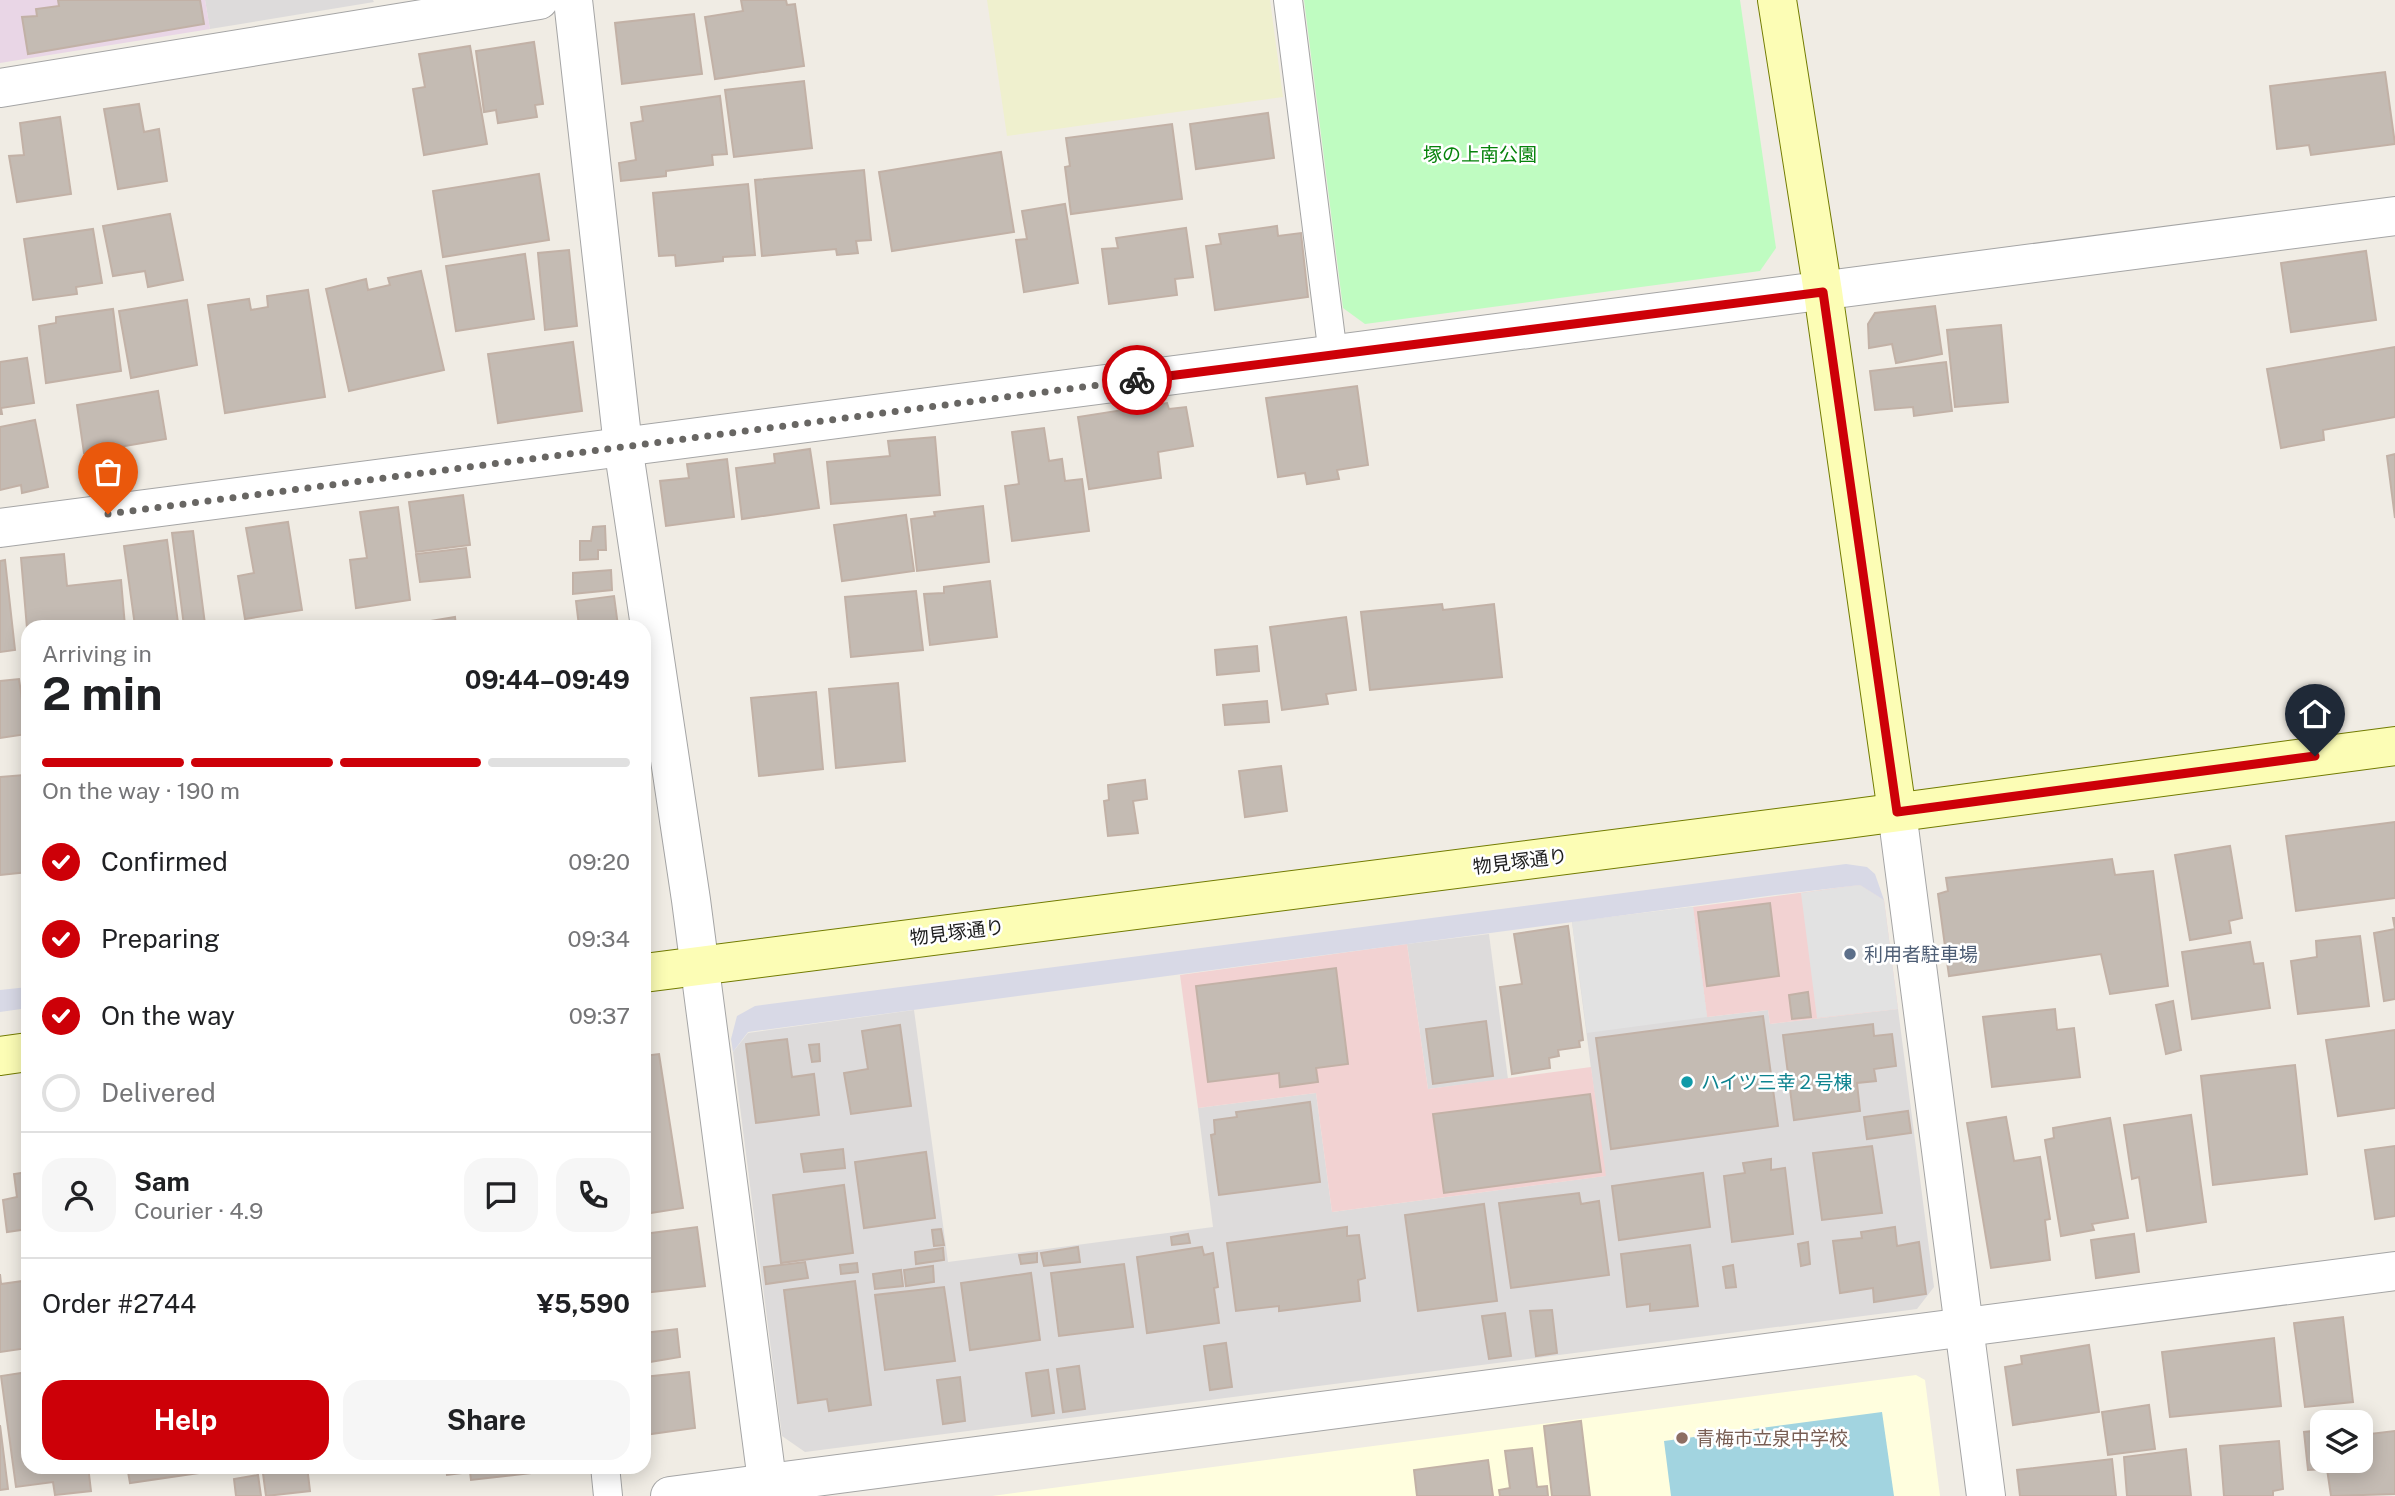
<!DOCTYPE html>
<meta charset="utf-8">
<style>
:root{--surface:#fff;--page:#f6f6f6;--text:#202124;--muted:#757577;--line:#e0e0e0;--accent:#cd0008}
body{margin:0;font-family:"Public Sans","Noto Sans JP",sans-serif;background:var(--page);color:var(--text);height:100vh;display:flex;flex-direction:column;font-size:26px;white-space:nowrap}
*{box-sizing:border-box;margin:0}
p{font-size:23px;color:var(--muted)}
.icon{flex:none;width:38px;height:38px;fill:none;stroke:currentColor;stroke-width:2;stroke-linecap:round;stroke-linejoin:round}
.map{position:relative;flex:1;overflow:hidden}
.sheet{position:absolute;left:21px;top:620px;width:630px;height:854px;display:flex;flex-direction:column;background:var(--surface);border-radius:21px;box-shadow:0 4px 18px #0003}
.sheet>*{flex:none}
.controls{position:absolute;left:2310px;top:1410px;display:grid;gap:14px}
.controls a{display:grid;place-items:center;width:63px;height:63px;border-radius:14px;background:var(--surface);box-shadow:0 4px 18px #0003;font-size:35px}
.pin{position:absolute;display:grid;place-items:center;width:60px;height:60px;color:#fff;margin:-72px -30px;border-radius:50% 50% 50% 0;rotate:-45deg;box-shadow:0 0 7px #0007}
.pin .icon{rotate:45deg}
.courier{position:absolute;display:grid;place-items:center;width:70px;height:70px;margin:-35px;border:5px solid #cd0008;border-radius:50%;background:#fff;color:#222;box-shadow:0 2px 9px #0007}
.summary em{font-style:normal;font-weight:700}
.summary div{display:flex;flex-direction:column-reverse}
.summary{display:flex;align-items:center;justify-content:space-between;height:119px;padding:0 21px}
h1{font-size:46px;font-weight:700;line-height:52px}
.bar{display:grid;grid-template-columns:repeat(4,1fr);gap:10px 7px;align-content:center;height:84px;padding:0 21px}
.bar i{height:9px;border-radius:5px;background:var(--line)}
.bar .active{background:var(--accent)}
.bar p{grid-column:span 4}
.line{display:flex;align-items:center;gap:18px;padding:0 21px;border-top:2px solid var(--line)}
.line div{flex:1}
.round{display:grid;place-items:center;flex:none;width:74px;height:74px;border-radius:21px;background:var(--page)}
ol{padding:0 21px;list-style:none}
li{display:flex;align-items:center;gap:21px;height:77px}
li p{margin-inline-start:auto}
li .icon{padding:7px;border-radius:50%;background:var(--accent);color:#fff;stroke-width:4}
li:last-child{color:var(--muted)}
li i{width:38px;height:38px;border:4px solid var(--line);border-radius:50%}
.button{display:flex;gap:14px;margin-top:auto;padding:14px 21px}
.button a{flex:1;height:80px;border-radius:21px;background:var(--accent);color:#fff;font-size:28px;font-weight:700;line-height:80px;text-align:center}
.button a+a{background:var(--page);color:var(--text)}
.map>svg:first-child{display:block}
.residential{fill:#dddbdb}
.commercial{fill:#f2d2d2}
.industrial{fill:#e9d6e6}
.education{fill:#fffede}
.farmland{fill:#eff0ce}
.park{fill:#bffcc1}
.parking{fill:#e2e2e2}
.plaza{fill:#d8d9e6}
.water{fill:#a2d4e0}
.building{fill:#c4bbb3;stroke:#c2b1a6;stroke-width:2}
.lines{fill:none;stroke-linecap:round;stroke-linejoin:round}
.lane-casing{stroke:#a5a5a5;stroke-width:30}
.street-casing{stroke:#a5a5a5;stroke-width:40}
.secondary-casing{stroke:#727b00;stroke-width:40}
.lane{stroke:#fff;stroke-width:28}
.street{stroke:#fff;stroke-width:38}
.secondary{stroke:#fcfdb5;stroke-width:38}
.done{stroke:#686663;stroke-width:7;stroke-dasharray:0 12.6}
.route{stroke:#cd0008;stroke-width:9}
.service-dot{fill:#5c6f8a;stroke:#fff;stroke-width:2.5}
.culture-dot{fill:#0f9aa8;stroke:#fff;stroke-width:2.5}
.education-dot{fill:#8d6e63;stroke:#fff;stroke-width:2.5}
.labels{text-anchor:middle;stroke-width:5;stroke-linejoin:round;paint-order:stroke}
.park-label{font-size:19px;fill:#06830b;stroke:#fff}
.street-label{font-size:19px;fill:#1e1e1e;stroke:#fff}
.service-label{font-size:19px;fill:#4e5e75;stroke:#fff;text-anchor:start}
.culture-label{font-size:19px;fill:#0d838f;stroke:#fff;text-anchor:start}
.education-label{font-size:19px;fill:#785e54;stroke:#fff;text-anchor:start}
</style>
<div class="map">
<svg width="2395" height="1496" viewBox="0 0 2395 1496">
<rect width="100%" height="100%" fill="#f0ece4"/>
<!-- residential -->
<g class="residential">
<polygon points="205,0 373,0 374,2 210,29"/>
<polygon points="1693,907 1707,1017 1768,1010 1770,1024 1898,1009 1934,1287 1917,1309 805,1452 782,1436 733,1052 748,1033 914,1010 948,1262 1213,1227 1198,1108 1316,1093 1332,1212 1605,1176 1572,922"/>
<polygon points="1489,934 1508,1079 1428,1089 1407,944"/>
</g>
<!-- commercial -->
<g class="commercial">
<polygon points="1860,885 1884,900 1898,1009 1770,1024 1768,1010 1707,1017 1693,907"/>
<polygon points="1407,944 1428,1089 1591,1067 1606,1176 1332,1212 1316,1093 1198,1108 1180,975"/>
</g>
<!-- industrial -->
<polygon class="industrial" points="0,0 205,0 210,29 0,63"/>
<!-- education -->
<polygon class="education" points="1916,1375 1925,1380 1940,1496 992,1496"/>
<!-- farmland -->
<polygon class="farmland" points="987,0 1270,0 1283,97 1007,136"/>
<!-- park -->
<polygon class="park" points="1304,0 1740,0 1776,248 1760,271 1365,324 1343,308"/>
<!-- parking -->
<g class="parking">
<polygon points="1860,885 1884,900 1898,1009 1817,1018 1801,893"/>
<polygon points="1693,907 1707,1017 1587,1033 1572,922"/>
</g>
<!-- plaza -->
<g class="plaza">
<polygon points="1846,864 1867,867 1875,874 1884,900 1860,885 1775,895 748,1032 733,1052 731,1039 737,1016 755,1006"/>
<polygon points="28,987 28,1008 0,1012 0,990"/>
</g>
<!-- water -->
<polygon class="water" points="1882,1412 1894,1496 1671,1496 1664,1441"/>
<!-- building -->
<g class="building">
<polygon points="58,0 200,0 204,24 28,54 22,17 37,16 36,9 59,6"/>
<polygon points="741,0 786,0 787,5 795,4 804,66 715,79 705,17 743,11"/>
<polygon points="694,14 702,74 622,84 615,23"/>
<polygon points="534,42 543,104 535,105 537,117 498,123 496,110 484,112 476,51"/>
<polygon points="470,46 487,144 424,155 413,89 425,87 419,54"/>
<polygon points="2385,72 2395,144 2311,155 2309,145 2277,149 2270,86"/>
<polygon points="804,81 812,148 734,157 725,90"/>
<polygon points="720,96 727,154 712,155 713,165 666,171 666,176 621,181 619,163 636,160 631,123 643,121 641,107"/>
<polygon points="139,104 144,132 159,129 167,181 118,189 104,109"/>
<polygon points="1268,113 1274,158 1196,169 1190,124"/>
<polygon points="60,117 71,194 17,202 9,156 24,155 20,123"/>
<polygon points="1172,124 1182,199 1071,214 1065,167 1070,166 1066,138"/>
<polygon points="1001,152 1014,232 892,251 879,172"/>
<polygon points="864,170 871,240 856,241 858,253 837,255 836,249 762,256 755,180"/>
<polygon points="539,174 549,240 443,257 433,191"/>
<polygon points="748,184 755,255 723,257 723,261 676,266 675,255 659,256 653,193"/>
<polygon points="1065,204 1078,283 1024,292 1016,240 1027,239 1022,211"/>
<polygon points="170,214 183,280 148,287 145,271 113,276 103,226"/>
<polygon points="1277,226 1278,236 1301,233 1308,297 1215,310 1206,246 1221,244 1219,234"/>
<polygon points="1186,228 1193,277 1175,279 1177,295 1109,304 1102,249 1118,248 1116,238"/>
<polygon points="93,229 102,283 76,287 77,294 33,300 24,239"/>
<polygon points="569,250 577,326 545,330 538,253"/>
<polygon points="2366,251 2376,320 2291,332 2281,263"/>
<polygon points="525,254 534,319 456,331 446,266"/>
<polygon points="421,271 444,370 349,391 326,289 366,279 368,290 390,285 388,278"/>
<polygon points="308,290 325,397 225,413 208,305 249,299 251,310 268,307 267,296"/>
<polygon points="187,300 197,365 131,378 119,311"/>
<polygon points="1935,306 1942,354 1896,363 1892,344 1869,348 1868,324 1875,313"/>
<polygon points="113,309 121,371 46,383 39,326 56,323 56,317"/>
<polygon points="2001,325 2008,402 1955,407 1947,330"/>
<polygon points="573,342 582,411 498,423 488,354"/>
<polygon points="2395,347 2395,417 2323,430 2324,440 2281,448 2267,369"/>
<polygon points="27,358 34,403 1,408 2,414 0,414 0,362"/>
<polygon points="1946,362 1952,411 1914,416 1913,407 1875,410 1870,371"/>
<polygon points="1357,386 1368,465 1337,470 1339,479 1307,484 1305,473 1278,477 1266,398"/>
<polygon points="158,391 166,439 84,453 77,405"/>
<polygon points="1167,403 1169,409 1186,407 1193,446 1158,452 1161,478 1089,489 1078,417"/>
<polygon points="35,420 48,487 22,493 21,485 0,490 0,427"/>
<polygon points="1044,428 1049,461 1062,459 1065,481 1082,479 1089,531 1012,541 1005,486 1019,484 1012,432"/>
<polygon points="935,437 940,495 831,504 827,462 890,456 888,441"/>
<polygon points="810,449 819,508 742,519 736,468 775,463 774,454"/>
<polygon points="2395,454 2395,518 2387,456"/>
<polygon points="727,459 734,517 666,526 660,481 689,478 687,464"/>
<polygon points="463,495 470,545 416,552 409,502"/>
<polygon points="983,506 989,562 917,571 911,519 935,516 934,512"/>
<polygon points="398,507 410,600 356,608 350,560 367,558 360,512"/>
<polygon points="906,515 914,571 842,581 834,525"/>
<polygon points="288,522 302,610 245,619 238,576 254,573 246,528"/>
<polygon points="605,526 606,550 598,550 598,559 580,560 580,541 591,541 593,527"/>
<polygon points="193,531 205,624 184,626 172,533"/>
<polygon points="167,540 178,623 135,626 124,546"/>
<polygon points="466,548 470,577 420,582 416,554"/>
<polygon points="64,554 67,586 121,580 125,626 28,626 28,640 21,558"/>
<polygon points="5,560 15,650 0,652 0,561"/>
<polygon points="611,570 612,590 573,594 573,573"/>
<polygon points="990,581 997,637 930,645 924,594 944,593 944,587"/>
<polygon points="916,591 923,650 851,657 845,597"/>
<polygon points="614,596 618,626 579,626 576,601"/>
<polygon points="1442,604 1443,610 1494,604 1502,677 1370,690 1361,612"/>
<polygon points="455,617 456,626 430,626 430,621"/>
<polygon points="1346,617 1356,690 1326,694 1328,704 1282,710 1270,627"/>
<polygon points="1257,646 1259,671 1217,675 1215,650"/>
<polygon points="19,679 27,734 0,738 0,681"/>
<polygon points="898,683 905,761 836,768 829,689"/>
<polygon points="816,692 823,769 759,776 751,698"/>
<polygon points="1267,701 1269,722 1225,725 1223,705"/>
<polygon points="1281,766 1287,811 1245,817 1239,771"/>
<polygon points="24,775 28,816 28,872 0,875 0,777"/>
<polygon points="1145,780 1147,799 1133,801 1138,833 1108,836 1104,801 1109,800 1108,785"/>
<polygon points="2395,822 2395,898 2296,911 2286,836"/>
<polygon points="2230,846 2242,918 2229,921 2231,933 2190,940 2175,855"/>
<polygon points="2112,859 2115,875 2153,871 2168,986 2110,994 2101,954 1949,976 1938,894 1948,891 1946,878"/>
<polygon points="1770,903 1779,976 1707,986 1698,912"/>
<polygon points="2393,918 2395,918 2395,999 2384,1001 2374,933 2395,929"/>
<polygon points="1568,926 1583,1040 1579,1041 1580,1047 1558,1050 1559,1056 1549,1058 1550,1068 1512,1074 1500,987 1522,984 1514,934"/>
<polygon points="2360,936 2369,1006 2298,1014 2291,961 2317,957 2316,941"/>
<polygon points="2250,942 2254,964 2263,963 2270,1008 2192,1019 2182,952"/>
<polygon points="1336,968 1348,1064 1316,1068 1318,1082 1280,1087 1279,1073 1208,1082 1196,986"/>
<polygon points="1808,992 1811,1017 1792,1019 1789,995"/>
<polygon points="2173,1001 2181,1050 2166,1054 2156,1005"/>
<polygon points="2055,1009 2057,1030 2074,1028 2080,1077 1992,1087 1983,1017"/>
<polygon points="1763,1016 1778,1126 1611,1149 1596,1038"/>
<polygon points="1486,1021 1493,1076 1433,1084 1426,1029"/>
<polygon points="1873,1024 1874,1036 1892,1034 1896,1066 1874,1069 1876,1081 1857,1083 1860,1111 1794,1120 1783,1035"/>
<polygon points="900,1025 911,1106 851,1114 844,1073 868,1069 862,1031"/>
<polygon points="2395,1030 2395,1108 2338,1116 2326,1040"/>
<polygon points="787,1039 792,1077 814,1074 819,1115 756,1123 746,1044"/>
<polygon points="819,1044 820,1061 812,1062 809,1045"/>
<polygon points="659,1054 683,1208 644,1214 644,1056"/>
<polygon points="2295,1065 2307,1174 2213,1185 2201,1076"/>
<polygon points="1590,1094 1601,1172 1444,1193 1433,1114"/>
<polygon points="1310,1102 1320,1182 1219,1195 1211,1135 1215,1134 1214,1120 1237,1117 1236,1112"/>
<polygon points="1908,1111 1911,1133 1867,1139 1864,1117"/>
<polygon points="2191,1115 2206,1222 2147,1231 2139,1177 2132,1179 2124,1125"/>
<polygon points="2006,1117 2014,1161 2040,1157 2050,1219 2045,1220 2050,1260 1991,1268 1967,1123"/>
<polygon points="2110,1118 2128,1218 2092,1224 2094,1230 2061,1236 2045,1140 2054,1138 2053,1128"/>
<polygon points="1872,1146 1882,1213 1822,1220 1813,1153"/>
<polygon points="2395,1146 2395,1216 2375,1219 2365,1150"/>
<polygon points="843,1149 845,1168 804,1172 801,1154"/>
<polygon points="926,1152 935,1218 864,1228 855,1162"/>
<polygon points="1771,1159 1771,1170 1785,1168 1793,1234 1732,1242 1724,1176 1745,1173 1743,1163"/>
<polygon points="28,1172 28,1232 28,1229 7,1232 3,1200 17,1197 14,1174"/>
<polygon points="1703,1173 1710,1227 1619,1240 1612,1186"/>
<polygon points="844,1185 853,1253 781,1263 773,1195"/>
<polygon points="1579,1193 1581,1204 1599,1201 1609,1275 1511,1288 1499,1203"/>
<polygon points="1484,1204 1497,1301 1418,1311 1405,1215"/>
<polygon points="697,1227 705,1286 644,1293 644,1234"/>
<polygon points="1347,1227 1347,1236 1359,1235 1365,1278 1358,1280 1360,1301 1279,1311 1279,1306 1236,1311 1227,1243"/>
<polygon points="1895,1227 1897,1246 1919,1242 1926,1294 1874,1302 1873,1288 1840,1293 1833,1241 1862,1238 1861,1232"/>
<polygon points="941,1229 944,1245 934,1246 932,1230"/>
<polygon points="1188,1234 1190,1243 1172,1245 1171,1237"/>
<polygon points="2134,1234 2139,1272 2096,1278 2091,1240"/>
<polygon points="1808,1242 1810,1264 1801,1266 1798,1244"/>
<polygon points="1690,1245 1698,1306 1650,1311 1650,1304 1627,1307 1621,1254"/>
<polygon points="1078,1247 1080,1262 1044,1266 1041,1253"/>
<polygon points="1202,1247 1204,1255 1213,1253 1218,1287 1214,1288 1219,1323 1147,1333 1137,1257"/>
<polygon points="943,1248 944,1260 916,1264 915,1252"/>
<polygon points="1037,1253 1037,1262 1021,1264 1019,1255"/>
<polygon points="805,1262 808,1278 766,1284 764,1267"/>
<polygon points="857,1263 858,1272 841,1274 840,1265"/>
<polygon points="1124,1264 1133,1327 1059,1336 1051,1273"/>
<polygon points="1733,1265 1736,1287 1726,1288 1723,1267"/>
<polygon points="933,1266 934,1282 906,1286 904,1270"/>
<polygon points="901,1270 903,1286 875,1289 873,1274"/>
<polygon points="1031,1273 1040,1340 970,1350 961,1283"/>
<polygon points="0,1274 1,1284 23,1281 28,1321 28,1348 0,1352"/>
<polygon points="855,1281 871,1405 829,1411 827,1399 798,1403 784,1290"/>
<polygon points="944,1287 955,1361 885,1370 875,1295"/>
<polygon points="1552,1310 1557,1353 1536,1356 1530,1311"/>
<polygon points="1505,1313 1511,1356 1489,1359 1482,1316"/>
<polygon points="2343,1317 2353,1402 2305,1407 2294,1323"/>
<polygon points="677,1329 680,1357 644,1363 644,1333"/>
<polygon points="2274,1338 2281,1406 2170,1417 2162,1352"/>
<polygon points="1226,1343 1232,1387 1210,1390 1204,1346"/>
<polygon points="2089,1345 2099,1412 2013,1425 2005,1367 2022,1364 2021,1356"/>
<polygon points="1079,1366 1085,1409 1063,1412 1057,1369"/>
<polygon points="1048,1370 1054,1413 1032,1416 1026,1373"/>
<polygon points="28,1372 28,1466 88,1466 91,1491 55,1495 53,1482 16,1487 1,1376"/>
<polygon points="689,1372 695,1428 644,1435 644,1377"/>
<polygon points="960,1377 965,1421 943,1424 937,1380"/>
<polygon points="2149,1405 2155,1449 2108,1455 2102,1412"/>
<polygon points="1581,1421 1590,1496 1552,1496 1544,1426"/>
<polygon points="0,1425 8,1489 0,1490"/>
<polygon points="2369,1425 2370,1434 2395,1431 2395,1494 2331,1496 2327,1469 2308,1470 2304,1432 2322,1430 2322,1461 2361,1461 2361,1426"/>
<polygon points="2279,1441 2283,1489 2273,1491 2273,1496 2224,1496 2220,1446"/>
<polygon points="1532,1448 1537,1487 1547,1486 1548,1496 1500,1496 1499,1490 1510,1488 1505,1451"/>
<polygon points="2186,1449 2191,1496 2127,1496 2124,1457"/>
<polygon points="2112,1459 2116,1496 2020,1496 2017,1470"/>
<polygon points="1488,1460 1493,1496 1417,1496 1414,1470"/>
<polygon points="127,1466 247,1466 130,1483"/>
<polygon points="262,1466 307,1466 310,1491 266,1496"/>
<polygon points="446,1466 548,1466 548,1471 471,1480 470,1472 447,1475"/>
<polygon points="258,1475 261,1496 236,1496 234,1479"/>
</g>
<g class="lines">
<!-- lane casing -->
<g class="lane-casing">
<g id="lane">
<polyline points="1288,0 1333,355"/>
<polyline points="605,1466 608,1496"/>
</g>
</g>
<!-- street casing -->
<g class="street-casing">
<g id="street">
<polyline points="573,0 623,446 691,900 769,1496"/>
<polyline points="0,88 539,0"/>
<polyline points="0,528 2395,216"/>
<polyline points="1897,812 1986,1496"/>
<polyline points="670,1496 2395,1271"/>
</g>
</g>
<!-- secondary casing -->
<g class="secondary-casing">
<g id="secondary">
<polyline points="1777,0 1823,292 1897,812"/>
<polyline points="644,973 1840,820 2395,746"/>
<polyline points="0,1056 28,1052"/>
</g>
</g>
<!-- lane -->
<use href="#lane" class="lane"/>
<!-- street -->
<use href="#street" class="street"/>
<!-- secondary -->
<use href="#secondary" class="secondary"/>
</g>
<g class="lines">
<!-- done -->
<polyline class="done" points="108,514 1137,380"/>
<!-- route -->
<polyline class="route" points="1137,380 1823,292 1897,812 2315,756"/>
</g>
<!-- markers -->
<circle class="service-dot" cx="1850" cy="954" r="7"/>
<circle class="culture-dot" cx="1687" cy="1082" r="7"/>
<circle class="education-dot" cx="1682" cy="1438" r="7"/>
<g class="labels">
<!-- park labels -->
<g class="park-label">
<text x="1480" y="161">塚の上南公園</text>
</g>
<!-- street labels -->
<g class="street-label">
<text transform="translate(1520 861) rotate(-7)" y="7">物見塚通り</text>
<text transform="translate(957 932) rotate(-7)" y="7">物見塚通り</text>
</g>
<!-- service labels -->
<g class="service-label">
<text x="1864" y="961">利用者駐車場</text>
</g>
<!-- culture labels -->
<g class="culture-label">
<text x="1701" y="1089">ハイツ三幸２号棟</text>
</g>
<!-- education labels -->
<g class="education-label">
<text x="1696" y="1445">青梅市立泉中学校</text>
</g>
</g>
</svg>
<div class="controls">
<a><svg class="icon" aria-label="layers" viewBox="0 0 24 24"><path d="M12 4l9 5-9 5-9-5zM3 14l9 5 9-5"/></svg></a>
</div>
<div class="pin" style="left:108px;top:514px;background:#ea580c"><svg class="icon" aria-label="bag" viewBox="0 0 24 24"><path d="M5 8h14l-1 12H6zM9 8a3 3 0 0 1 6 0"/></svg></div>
<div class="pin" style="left:2315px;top:756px;background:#1f2937"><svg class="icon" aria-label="home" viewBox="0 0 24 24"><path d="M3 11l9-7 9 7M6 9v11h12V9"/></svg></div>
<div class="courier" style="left:1137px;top:380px"><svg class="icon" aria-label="bike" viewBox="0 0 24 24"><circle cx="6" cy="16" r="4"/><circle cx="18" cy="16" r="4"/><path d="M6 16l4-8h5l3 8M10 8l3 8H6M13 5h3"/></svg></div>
<section class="sheet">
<div class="summary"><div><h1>2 min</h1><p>Arriving in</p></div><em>09:44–09:49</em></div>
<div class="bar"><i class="active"></i><i class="active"></i><i class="active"></i><i></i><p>On the way · 190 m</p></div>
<ol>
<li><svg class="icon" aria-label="check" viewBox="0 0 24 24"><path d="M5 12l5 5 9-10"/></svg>Confirmed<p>09:20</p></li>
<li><svg class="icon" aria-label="check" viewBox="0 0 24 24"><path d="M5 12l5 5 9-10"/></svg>Preparing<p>09:34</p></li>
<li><svg class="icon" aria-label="check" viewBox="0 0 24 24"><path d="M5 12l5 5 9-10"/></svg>On the way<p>09:37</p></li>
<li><i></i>Delivered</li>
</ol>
<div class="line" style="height:126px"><a class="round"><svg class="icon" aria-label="person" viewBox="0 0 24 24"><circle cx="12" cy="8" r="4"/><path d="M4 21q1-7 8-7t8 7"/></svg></a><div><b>Sam</b><p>Courier · 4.9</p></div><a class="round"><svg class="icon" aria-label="chat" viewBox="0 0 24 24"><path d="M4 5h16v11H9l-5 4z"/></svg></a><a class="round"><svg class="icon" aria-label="phone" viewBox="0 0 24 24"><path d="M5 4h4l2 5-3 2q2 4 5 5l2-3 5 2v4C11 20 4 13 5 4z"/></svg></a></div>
<div class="line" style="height:91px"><div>Order #2744</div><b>¥5,590</b></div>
<div class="button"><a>Help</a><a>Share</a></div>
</section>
</div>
